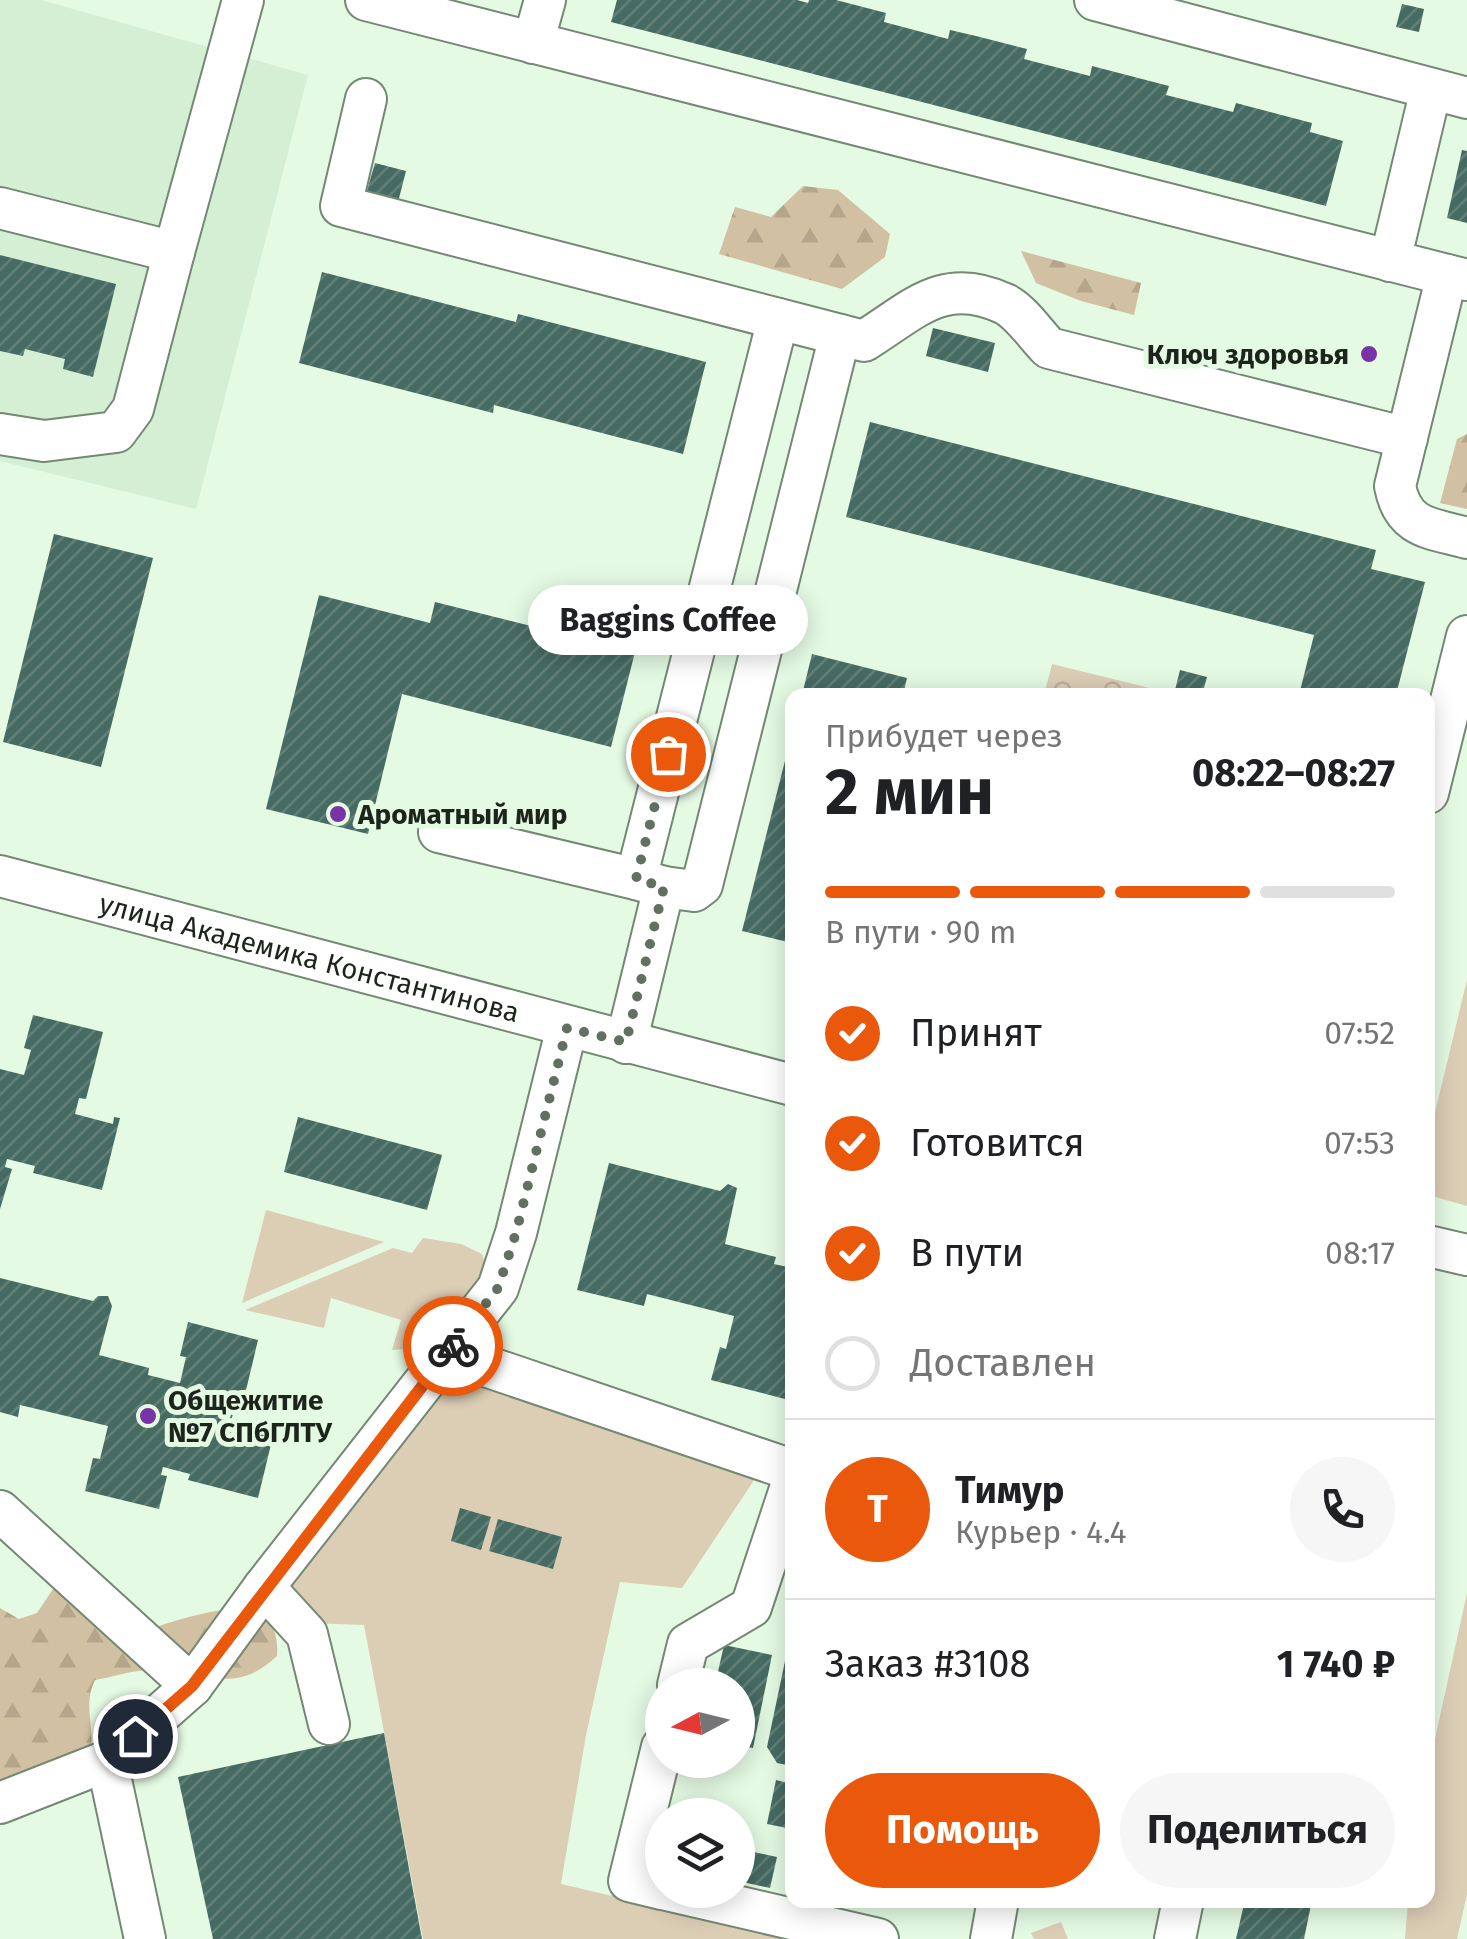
<!DOCTYPE html>
<html lang="ru">
<meta charset="utf-8">
<style>
:root{--surface:#fff;--page:#f6f6f6;--text:#202124;--muted:#757577;--line:#e0e0e0;--accent:#ea580c}
body{margin:0;font-family:"Fira Sans",sans-serif;background:var(--page);color:var(--text);height:100vh;display:flex;flex-direction:column;font-size:38px;white-space:nowrap}
*{box-sizing:border-box;margin:0}
p{font-size:32px;color:var(--muted)}
.icon{flex:none;width:55px;height:55px;fill:none;stroke:currentColor;stroke-width:2;stroke-linecap:round;stroke-linejoin:round}
.map{position:relative;flex:1;overflow:hidden}
.sheet{position:absolute;left:785px;top:688px;width:650px;height:1220px;display:flex;flex-direction:column;background:var(--surface);border-radius:20px;box-shadow:0 5px 25px #0003}
.sheet>*{flex:none}
.needle{width:65px;rotate:263deg}
.buttons{position:absolute;left:645px;top:1668px;display:grid;gap:20px}
.buttons a{display:grid;place-items:center;width:110px;height:110px;border-radius:50%;background:var(--surface);box-shadow:0 5px 25px #0003;font-size:50px}
.pin{position:absolute;display:grid;place-items:center;width:85px;height:85px;color:#fff;margin:-42px;border:5px solid #fff;border-radius:50%;box-shadow:0 2px 10px #0007}
.courier{position:absolute;display:grid;place-items:center;width:100px;height:100px;margin:-50px;border:8px solid #ea580c;border-radius:50%;background:#fff;color:#222;box-shadow:0 2px 12px #0007}
.bubble{position:absolute;height:70px;border-radius:35px;background:var(--surface);box-shadow:0 5px 25px #0003;font-size:32px;font-weight:700;line-height:70px;text-align:center}
.headline em{font-style:normal;font-weight:700}
.headline div{display:flex;flex-direction:column-reverse}
.headline{display:flex;align-items:center;justify-content:space-between;height:170px;padding:0 40px}
h1{font-size:65px;font-weight:700;line-height:75px}
.bar{display:grid;grid-template-columns:repeat(4,1fr);gap:15px 10px;align-content:center;height:120px;padding:0 40px}
.bar i{height:12px;border-radius:8px;background:var(--line)}
.bar .on{background:var(--accent)}
.bar p{grid-column:span 4}
.line{display:flex;align-items:center;gap:25px;padding:0 40px;border-top:2px solid var(--line)}
.line div{flex:1}
.round{display:grid;place-items:center;flex:none;width:105px;height:105px;border-radius:52px;background:var(--page)}
ol{padding:0 40px;list-style:none}
li{display:flex;align-items:center;gap:30px;height:110px}
li p{margin-inline-start:auto}
li .icon{padding:10px;border-radius:50%;background:var(--accent);color:#fff;stroke-width:4}
li:last-child{color:var(--muted)}
li i{width:55px;height:55px;border:5px solid var(--line);border-radius:50%}
.cta{display:flex;gap:20px;margin-top:auto;padding:20px 40px}
.cta a{flex:1;height:115px;border-radius:60px;background:var(--accent);color:#fff;font-size:40px;font-weight:700;line-height:115px;text-align:center}
.cta a+a{background:var(--page);color:var(--text)}
.map>svg:first-child{display:block}
.built{fill:#d4efd3}
.green{fill:#dccdb5}
.forest{fill:url(#forest-firs)}
.park{fill:url(#park-crowns)}
.building{fill:url(#building-hatch)}
.lines{fill:none;stroke-linecap:round;stroke-linejoin:round}
.minor-casing{stroke:#748874;stroke-width:44}
.minor{stroke:#fff;stroke-width:40}
.done{stroke:#626f62;stroke-width:10;stroke-dasharray:0 18}
.route{stroke:#ea580c;stroke-width:12}
.poi-dot{fill:#7834a7;stroke:#e4fae3;stroke-width:4}
.labels{text-anchor:middle;stroke-width:10;stroke-linejoin:round;paint-order:stroke}
.poi-label{font-size:28px;font-weight:bold;fill:#1c241c;stroke:#e4fae3;text-anchor:start}
.street-label{font-size:28px;fill:#1c241c;stroke:#e4fae3}
</style>
<div class="map">
<svg width="1467" height="1939" viewBox="0 0 1467 1939">
<defs>
<pattern id="forest-firs" width="22" height="20" patternUnits="userSpaceOnUse" patternTransform="scale(2.5)"><rect width="22" height="20" fill="#d2c0a2"/><path d="M5 1l3.5 6h-7zM16 11l3.5 6h-7z" fill="#b4a58b"/></pattern>
<pattern id="park-crowns" width="20" height="18" patternUnits="userSpaceOnUse" patternTransform="scale(2.5)"><rect width="20" height="18" fill="#dccdb5"/><path d="M2 6a3 3 0 1 1 6 0M12 15a3 3 0 1 1 6 0" fill="none" stroke="#bcb09b"/></pattern>
<pattern id="building-hatch" width="6" height="6" patternUnits="userSpaceOnUse" patternTransform="scale(2.5)"><rect width="6" height="6" fill="#466b62"/><path d="M-1 1l2-2M0 6l6-6M5 7l2-2" fill="none" stroke="#638078"/></pattern>
</defs>
<rect width="100%" height="100%" fill="#e4fae3"/>
<!-- built -->
<polygon class="built" points="0,0 41,0 308,75 196,509 0,461"/>
<!-- green -->
<g class="green">
<polygon points="1467,980 1467,1206 1435,1197 1432,1189 1431,1129"/>
<polygon points="266,1210 384,1242 242,1303"/>
<polygon points="423,1238 461,1244 482,1254 488,1272 482,1286 425,1348 392,1350 401,1320 331,1298 324,1328 245,1310 393,1248 412,1253"/>
<polygon points="447,1353 767,1461 682,1588 620,1582 586,1735 561,1884 797,1939 423,1939 364,1625 309,1623 277,1585"/>
<polygon points="1467,1593 1467,1894 1457,1939 1405,1939 1408,1900 1428,1900 1428,1771"/>
<polygon points="1061,1922 1068,1939 1034,1939 1031,1933"/>
</g>
<!-- forest -->
<g class="forest">
<polygon points="803,186 838,190 890,234 885,257 842,289 719,254 735,207 771,217"/>
<polygon points="1021,251 1141,283 1134,315 1081,301 1036,283"/>
<polygon points="1467,434 1467,509 1440,503 1457,439"/>
<path d="M57,1583l83,49c42,-12 143,-55 137,24 -44,42 -77,13 -127,14 -17,0 -37,7 -55,10 -13,27 1,46 -5,75l-71,33 -19,-9v-171l19,11 18,-6z"/>
</g>
<!-- park -->
<polygon class="park" points="1052,664 1174,694 1044,695"/>
<!-- building -->
<g class="building">
<polygon points="617,0 797,0 808,3 809,0 836,0 886,13 884,22 948,39 950,30 976,36 1027,49 1024,59 1090,76 1092,66 1169,86 1166,95 1233,112 1236,103 1312,123 1310,132 1343,141 1326,206 611,22"/>
<polygon points="1402,4 1424,9 1419,32 1396,27"/>
<polygon points="1462,150 1467,151 1467,223 1447,218"/>
<polygon points="375,163 406,171 397,206 365,197"/>
<polygon points="0,255 116,284 93,377 63,369 65,359 25,349 23,356 0,351"/>
<polygon points="322,272 516,322 518,314 706,362 683,454 494,405 493,413 299,363"/>
<polygon points="933,328 995,343 988,372 926,356"/>
<circle cx="1369" cy="354" r="11"/>
<polygon points="870,422 1376,550 1371,569 1425,582 1396,695 1299,695 1314,635 846,517"/>
<polygon points="54,534 153,558 101,767 3,742"/>
<polygon points="319,595 430,623 435,602 635,652 611,747 402,694 368,834 266,809"/>
<polygon points="812,654 907,678 903,695 802,695"/>
<polygon points="1180,670 1207,677 1202,695 1174,694"/>
<polygon points="791,737 792,737 792,943 742,931"/>
<polygon points="33,1015 103,1032 86,1099 79,1098 75,1114 113,1124 114,1117 120,1118 102,1190 33,1173 35,1166 7,1159 5,1167 12,1169 0,1209 0,1069 24,1075 31,1050 24,1048"/>
<polygon points="298,1117 442,1155 427,1210 284,1172"/>
<polygon points="609,1163 720,1191 728,1184 737,1188 725,1244 776,1257 774,1264 792,1268 792,1357 789,1356 787,1364 792,1365 792,1369 785,1399 711,1380 720,1347 726,1349 734,1316 647,1294 644,1306 577,1290"/>
<polygon points="0,1278 93,1301 98,1296 108,1296 112,1306 99,1355 149,1368 148,1375 180,1383 186,1357 180,1356 188,1322 258,1340 242,1407 235,1405 231,1422 274,1432 258,1498 188,1480 190,1474 163,1467 161,1475 167,1476 159,1509 85,1491 93,1458 100,1459 108,1426 20,1405 18,1417 0,1412"/>
<polygon points="460,1508 491,1517 481,1550 451,1541"/>
<polygon points="498,1519 562,1537 553,1569 489,1551"/>
<polygon points="789,1642 792,1642 792,1766 777,1763 767,1747"/>
<polygon points="724,1645 772,1655 753,1748 738,1745 738,1685 715,1685"/>
<polygon points="384,1733 422,1939 213,1939 178,1777"/>
<polygon points="776,1780 792,1784 792,1829 767,1824"/>
<polygon points="740,1849 777,1857 770,1888 738,1881"/>
<polygon points="1245,1900 1312,1900 1304,1939 1236,1939"/>
</g>
<g class="lines">
<!-- minor casing -->
<g class="minor-casing">
<g id="minor">
<polyline points="366,0 1467,280"/>
<polyline points="1095,0 1467,98"/>
<polyline points="533,43 545,0"/>
<path d="M366,99l-25,107 523,135c50,-31 79,-66 141,-37 16,8 31,31 44,44l358,90"/>
<polyline points="0,208 174,252 243,0"/>
<polyline points="1390,261 1431,89"/>
<path d="M1447,275l-52,211c8,43 36,42 72,52"/>
<polyline points="0,434 44,441 116,432 133,409 174,252"/>
<polyline points="1428,793 1467,636"/>
<polyline points="439,832 636,879"/>
<path id="s1" d="M0,876l792,209"/>
<polyline points="664,887 636,879 778,319"/>
<polyline points="626,1043 664,887 694,891 702,885 840,335"/>
<polyline points="1428,1246 1467,1255"/>
<polyline points="447,1353 792,1470"/>
<polyline points="0,1511 192,1686"/>
<polyline points="264,1587 307,1634 329,1724"/>
<polyline points="678,1685 688,1644 751,1607 792,1483"/>
<polyline points="662,1747 629,1881 662,1889"/>
<polyline points="107,1761 145,1939"/>
<polyline points="0,1803 107,1761 192,1686 264,1587 498,1288 516,1233 567,1027"/>
<polyline points="667,1890 878,1939"/>
<polyline points="991,1939 998,1900"/>
<polyline points="1175,1939 1183,1900"/>
</g>
</g>
<!-- minor -->
<use href="#minor" class="minor"/>
</g>
<g class="lines">
<!-- done -->
<polyline class="done" points="453,1346 498,1288 516,1233 567,1028 626,1042 664,887 636,879 668,754"/>
<!-- route -->
<polyline class="route" points="135,1736 192,1686 453,1346"/>
</g>
<!-- markers -->
<g class="poi-dot">
<circle cx="1369" cy="354" r="10"/>
<circle cx="338" cy="814" r="10"/>
<circle cx="148" cy="1416" r="10"/>
</g>
<g class="labels">
<!-- poi labels -->
<g class="poi-label">
<text x="1349" y="364" text-anchor="end">Ключ здоровья</text>
<text x="358" y="824">Ароматный мир</text>
<text x="168" y="1410">Общежитие<tspan x="168" dy="32">№7 СПбГЛТУ</tspan></text>
</g>
<!-- street labels -->
<g class="street-label">
<text dy="10" stroke="none"><textPath href="#s1" startOffset="320">улица Академика Константинова</textPath></text>
</g>
</g>
</svg>
<div class="buttons">
<a><svg class="needle" viewBox="-14 -14 28 28"><path d="M0-13l5 13h-10z" fill="#e53935"/><path d="M0 13l5-13h-10z" fill="#757577"/></svg></a>
<a><svg class="icon" aria-label="layers" viewBox="0 0 24 24"><path d="M12 4l9 5-9 5-9-5zM3 14l9 5 9-5"/></svg></a>
</div>
<div class="pin" style="left:668px;top:754px;background:#ea580c"><svg class="icon" aria-label="bag" viewBox="0 0 24 24"><path d="M5 8h14l-1 12H6zM9 8a3 3 0 0 1 6 0"/></svg></div>
<div class="pin" style="left:135px;top:1736px;background:#1f2937"><svg class="icon" aria-label="home" viewBox="0 0 24 24"><path d="M3 11l9-7 9 7M6 9v11h12V9"/></svg></div>
<div class="courier" style="left:453px;top:1346px"><svg class="icon" aria-label="bike" viewBox="0 0 24 24"><circle cx="6" cy="16" r="4"/><circle cx="18" cy="16" r="4"/><path d="M6 16l4-8h5l3 8M10 8l3 8H6M13 5h3"/></svg></div>
<div class="bubble" style="left:528px;top:585px;width:280px">Baggins Coffee</div>
<section class="sheet">
<div class="headline"><div><h1>2 мин</h1><p>Прибудет через</p></div><em>08:22–08:27</em></div>
<div class="bar"><i class="on"></i><i class="on"></i><i class="on"></i><i></i><p>В пути · 90 m</p></div>
<ol>
<li><svg class="icon" aria-label="check" viewBox="0 0 24 24"><path d="M5 12l5 5 9-10"/></svg>Принят<p>07:52</p></li>
<li><svg class="icon" aria-label="check" viewBox="0 0 24 24"><path d="M5 12l5 5 9-10"/></svg>Готовится<p>07:53</p></li>
<li><svg class="icon" aria-label="check" viewBox="0 0 24 24"><path d="M5 12l5 5 9-10"/></svg>В пути<p>08:17</p></li>
<li><i></i>Доставлен</li>
</ol>
<div class="line" style="height:180px"><b class="round" style="background:var(--accent);color:#fff">Т</b><div><b>Тимур</b><p>Курьер · 4.4</p></div><a class="round"><svg class="icon" aria-label="phone" viewBox="0 0 24 24"><path d="M5 4h4l2 5-3 2q2 4 5 5l2-3 5 2v4C11 20 4 13 5 4z"/></svg></a></div>
<div class="line" style="height:130px"><div>Заказ #3108</div><b>1 740 ₽</b></div>
<div class="cta"><a>Помощь</a><a>Поделиться</a></div>
</section>
</div>
